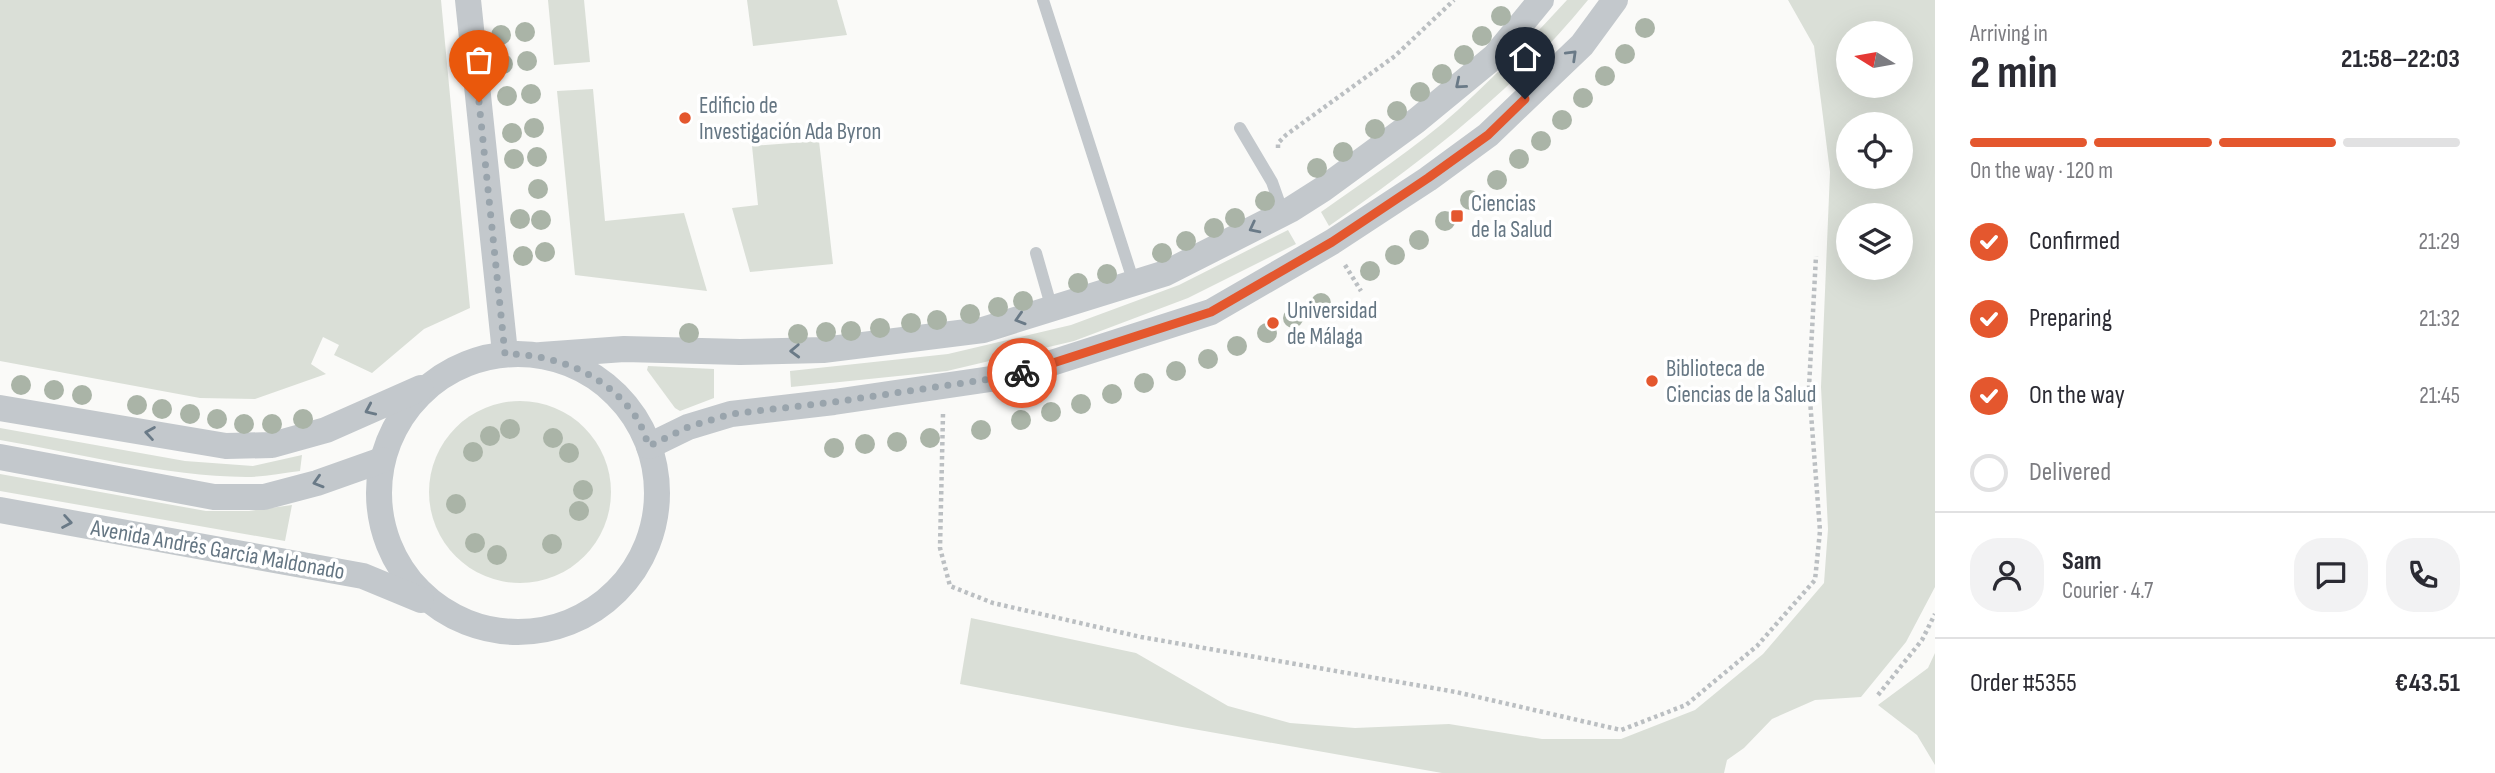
<!DOCTYPE html>
<meta charset="utf-8">
<style>
:root{--surface:#fff;--page:#f2f2f3;--text:#2b2b33;--muted:#7c7c81;--line:#e1e1e2;--accent:#e4572e}
body{margin:0;font-family:"Sofia Sans Condensed",sans-serif;background:var(--page);color:var(--text);height:100vh;display:flex;flex-direction:column;font-size:26px;white-space:nowrap}
*{box-sizing:border-box;margin:0}
p{font-size:23px;color:var(--muted)}
.icon{flex:none;width:38px;height:38px;fill:none;stroke:currentColor;stroke-width:2;stroke-linecap:round;stroke-linejoin:round}
.map{position:relative;flex:1;overflow:hidden}
.side{display:flex;flex-direction:column;background:var(--surface);width:560px}
.side>*{flex:none}
.needle{width:46px;rotate:281deg}
.tools{position:absolute;left:1836px;top:21px;display:grid;gap:14px}
.tools a{display:grid;place-items:center;width:77px;height:77px;border-radius:50%;background:var(--surface);box-shadow:0 7px 28px #0002;font-size:35px}
.pin{position:absolute;display:grid;place-items:center;width:60px;height:60px;color:#fff;margin:-72px -30px;border-radius:50% 50% 50% 0;rotate:-45deg;box-shadow:0 0 7px #0007}
.pin .icon{rotate:45deg}
.courier{position:absolute;display:grid;place-items:center;width:70px;height:70px;margin:-35px;border:5px solid #e4572e;border-radius:50%;background:#fff;color:#222;box-shadow:0 2px 9px #0007}
.head em{font-style:normal;font-weight:700}
.head div{display:flex;flex-direction:column-reverse}
.head{display:flex;align-items:center;justify-content:space-between;height:119px;padding:0 35px}
h1{font-size:46px;font-weight:700;line-height:52px}
.bar{display:grid;grid-template-columns:repeat(4,1fr);gap:10px 7px;align-content:center;height:84px;padding:0 35px}
.bar i{height:9px;border-radius:5px;background:var(--line)}
.bar .current{background:var(--accent)}
.bar p{grid-column:span 4}
.line{display:flex;align-items:center;gap:18px;padding:0 35px;border-top:2px solid var(--line)}
.line div{flex:1}
.round{display:grid;place-items:center;flex:none;width:74px;height:74px;border-radius:28px;background:var(--page)}
ol{padding:0 35px;list-style:none}
li{display:flex;align-items:center;gap:21px;height:77px}
li p{margin-inline-start:auto}
li .icon{padding:7px;border-radius:50%;background:var(--accent);color:#fff;stroke-width:4}
li:last-child{color:var(--muted)}
li i{width:38px;height:38px;border:4px solid var(--line);border-radius:50%}
main{display:flex;flex:1;min-height:0}
.map>svg:first-child{display:block}
.green{fill:#dadfd7;fill-rule:evenodd}
.lines{fill:none;stroke-linecap:round;stroke-linejoin:round}
.path{stroke:#bbbfc2;stroke-width:4.5;stroke-dasharray:3.5 3.5;stroke-linecap:butt}
.lane{stroke:#c3c8cc;stroke-width:12}
.street{stroke:#c3c8cc;stroke-width:26}
.tree{fill:#aab4a7}
.oneway{stroke:#6a7a87}
.done{stroke:#99a4ac;stroke-width:7;stroke-dasharray:0 12.6}
.route{stroke:#e4572e;stroke-width:9}
.poi-dot{fill:#e4572e;stroke:#fff;stroke-width:2.5}
.labels{text-anchor:middle;stroke-width:7;stroke-linejoin:round;paint-order:stroke}
.poi-label{font-size:23px;fill:#657683;stroke:#fff;text-anchor:start}
.street-label{font-size:23px;fill:#657683;stroke:#fff}
</style>
<main>
<div class="map">
<svg width="1935" height="773" viewBox="0 0 1935 773">
<rect width="100%" height="100%" fill="#fafaf8"/>
<!-- green -->
<g class="green">
<polygon points="0,0 441,0 470,308 424,329 372,373 334,355 339,345 323,337 311,364 326,374 255,399 200,398 0,361"/>
<polygon points="548,0 584,0 590,62 554,65"/>
<polygon points="747,0 837,0 847,35 753,46"/>
<path d="M1567,0h21c-73,90 -164,160 -259,226l-8,-14c46,-33 95,-64 137,-102 38,-35 74,-72 109,-110z"/>
<path d="M1788,0h147v587l-29,55 -45,55 -46,3 -43,19 -28,29 -17,12 -3,13h-282l-260,-46 -222,-43 11,-66 165,35 92,53 62,17 65,5 94,-4 93,15h79l74,-29 68,-56 61,-71 4,-54 -7,-142 9,-215 -16,-126zM1848,33h52v53h-52zM1848,124h52v53h-52zM1848,215h52v53h-52z"/>
<polygon points="593,89 605,221 684,213 707,291 575,275 557,91"/>
<polygon points="819,141 833,264 750,272 732,208 758,205 752,146"/>
<polygon points="1288,230 1296,244 1188,298 1074,341 947,371 791,387 790,371 948,354 1071,325 1179,285"/>
<polygon points="648,366 714,369 714,398 680,411 675,408 647,370"/>
<circle cx="520" cy="492" r="91"/>
<path d="M0,428l185,33 68,5 49,-11 -2,16c-18,2 -36,6 -54,6 -82,-1 -165,-23 -246,-37z"/>
<polygon points="0,474 206,511 249,511 292,505 285,541 0,491"/>
<polygon points="1935,653 1935,765 1917,735 1878,705 1928,668"/>
</g>
<g class="lines">
<!-- path -->
<g class="path">
<polyline points="1278,148 1278,143 1286,135 1395,56 1454,0"/>
<polyline points="1345,265 1361,291"/>
<polyline points="943,414 940,548 950,586 993,603 1141,637 1456,692 1621,730 1686,705 1757,646 1815,580 1820,531 1809,387 1816,256"/>
<polyline points="1878,695 1922,640 1935,614"/>
</g>
<!-- lane -->
<g class="lane">
<polyline points="1043,0 1134,283"/>
<polyline points="1240,128 1272,182 1283,213"/>
<polyline points="1036,253 1052,309"/>
</g>
<!-- street -->
<g class="street">
<polyline points="468,0 505,353"/>
<circle cx="518" cy="493" r="139"/>
<polyline points="541,355 624,349 740,352 823,350 983,330 1166,273 1290,210 1323,189 1416,121 1495,56 1541,0"/>
<polyline points="0,408 226,446 272,445 326,430 421,388"/>
<polyline points="649,446 688,427 731,414 834,402 1011,376 1211,312 1332,242 1428,179 1488,135 1582,45 1615,0"/>
<polyline points="0,457 214,497 264,497 317,483 382,460"/>
<polyline points="0,510 363,576 421,600"/>
</g>
</g>
<!-- trees -->
<g class="tree">
<circle cx="1501" cy="16" r="10"/>
<circle cx="1645" cy="28" r="10"/>
<circle cx="525" cy="32" r="10"/>
<circle cx="501" cy="35" r="10"/>
<circle cx="1482" cy="36" r="10"/>
<circle cx="1625" cy="54" r="10"/>
<circle cx="1464" cy="55" r="10"/>
<circle cx="527" cy="61" r="10"/>
<circle cx="503" cy="64" r="10"/>
<circle cx="1442" cy="74" r="10"/>
<circle cx="1605" cy="76" r="10"/>
<circle cx="1420" cy="92" r="10"/>
<circle cx="531" cy="94" r="10"/>
<circle cx="507" cy="96" r="10"/>
<circle cx="1583" cy="98" r="10"/>
<circle cx="1397" cy="111" r="10"/>
<circle cx="1562" cy="120" r="10"/>
<circle cx="534" cy="128" r="10"/>
<circle cx="1375" cy="129" r="10"/>
<circle cx="512" cy="133" r="10"/>
<circle cx="1541" cy="141" r="10"/>
<circle cx="1343" cy="152" r="10"/>
<circle cx="537" cy="157" r="10"/>
<circle cx="514" cy="159" r="10"/>
<circle cx="1519" cy="159" r="10"/>
<circle cx="1317" cy="168" r="10"/>
<circle cx="1497" cy="180" r="10"/>
<circle cx="538" cy="189" r="10"/>
<circle cx="1470" cy="200" r="10"/>
<circle cx="1265" cy="201" r="10"/>
<circle cx="1235" cy="218" r="10"/>
<circle cx="520" cy="219" r="10"/>
<circle cx="541" cy="220" r="10"/>
<circle cx="1445" cy="221" r="10"/>
<circle cx="1214" cy="228" r="10"/>
<circle cx="1419" cy="240" r="10"/>
<circle cx="1186" cy="241" r="10"/>
<circle cx="545" cy="252" r="10"/>
<circle cx="1162" cy="253" r="10"/>
<circle cx="1395" cy="255" r="10"/>
<circle cx="523" cy="256" r="10"/>
<circle cx="1370" cy="271" r="10"/>
<circle cx="1107" cy="274" r="10"/>
<circle cx="1078" cy="283" r="10"/>
<circle cx="1023" cy="301" r="10"/>
<circle cx="1321" cy="303" r="10"/>
<circle cx="998" cy="307" r="10"/>
<circle cx="970" cy="314" r="10"/>
<circle cx="1293" cy="318" r="10"/>
<circle cx="937" cy="320" r="10"/>
<circle cx="911" cy="323" r="10"/>
<circle cx="880" cy="328" r="10"/>
<circle cx="851" cy="331" r="10"/>
<circle cx="826" cy="332" r="10"/>
<circle cx="689" cy="333" r="10"/>
<circle cx="1267" cy="333" r="10"/>
<circle cx="798" cy="334" r="10"/>
<circle cx="1237" cy="346" r="10"/>
<circle cx="1208" cy="359" r="10"/>
<circle cx="1176" cy="371" r="10"/>
<circle cx="1144" cy="383" r="10"/>
<circle cx="21" cy="385" r="10"/>
<circle cx="54" cy="390" r="10"/>
<circle cx="1112" cy="394" r="10"/>
<circle cx="82" cy="395" r="10"/>
<circle cx="1081" cy="404" r="10"/>
<circle cx="137" cy="405" r="10"/>
<circle cx="162" cy="409" r="10"/>
<circle cx="1051" cy="412" r="10"/>
<circle cx="190" cy="414" r="10"/>
<circle cx="217" cy="419" r="10"/>
<circle cx="303" cy="419" r="10"/>
<circle cx="1021" cy="420" r="10"/>
<circle cx="244" cy="424" r="10"/>
<circle cx="272" cy="424" r="10"/>
<circle cx="510" cy="429" r="10"/>
<circle cx="981" cy="430" r="10"/>
<circle cx="490" cy="436" r="10"/>
<circle cx="553" cy="438" r="10"/>
<circle cx="930" cy="438" r="10"/>
<circle cx="897" cy="442" r="10"/>
<circle cx="865" cy="444" r="10"/>
<circle cx="834" cy="448" r="10"/>
<circle cx="473" cy="452" r="10"/>
<circle cx="569" cy="453" r="10"/>
<circle cx="583" cy="490" r="10"/>
<circle cx="456" cy="504" r="10"/>
<circle cx="579" cy="511" r="10"/>
<circle cx="475" cy="543" r="10"/>
<circle cx="552" cy="544" r="10"/>
<circle cx="497" cy="555" r="10"/>
</g>
<!-- one-way arrows -->
<defs><path id="oneway-chevron" d="M-2-3.5L2.5 0L-2 3.5" fill="none" stroke-width="1.6" stroke-linecap="round" stroke-linejoin="round" transform="scale(1.75)"/></defs>
<g class="oneway">
<use href="#oneway-chevron" transform="translate(1572 55) rotate(-44)"/>
<use href="#oneway-chevron" transform="translate(1460 84) rotate(140)"/>
<use href="#oneway-chevron" transform="translate(1254 228) rotate(153)"/>
<use href="#oneway-chevron" transform="translate(1020 319) rotate(163)"/>
<use href="#oneway-chevron" transform="translate(795 351) rotate(178)"/>
<use href="#oneway-chevron" transform="translate(370 410) rotate(156)"/>
<use href="#oneway-chevron" transform="translate(150 433) rotate(-171)"/>
<use href="#oneway-chevron" transform="translate(318 482) rotate(163)"/>
<use href="#oneway-chevron" transform="translate(67 522) rotate(10)"/>
</g>
<g class="lines">
<!-- done -->
<path class="done" d="M479,102l26,252c51,0 101,20 131,63 6,8 9,20 13,29l39,-19 43,-13 103,-12 177,-26 11,-3"/>
<!-- route -->
<polyline class="route" points="1022,373 1211,312 1332,242 1428,178 1488,135 1525,99"/>
</g>
<!-- markers -->
<g class="poi-dot">
<circle cx="685" cy="118" r="7"/>
<rect x="1450" y="209" width="14" height="14" rx="3.5"/>
<circle cx="1273" cy="323" r="7"/>
<circle cx="1652" cy="381" r="7"/>
</g>
<g class="labels">
<!-- poi labels -->
<g class="poi-label">
<text x="699" y="113">Edificio de<tspan x="699" dy="26">Investigación Ada Byron</tspan></text>
<text x="1471" y="211">Ciencias<tspan x="1471" dy="26">de la Salud</tspan></text>
<text x="1287" y="318">Universidad<tspan x="1287" dy="26">de Málaga</tspan></text>
<text x="1666" y="376">Biblioteca de<tspan x="1666" dy="26">Ciencias de la Salud</tspan></text>
</g>
<!-- street labels -->
<g class="street-label">
<text transform="translate(218 549) rotate(10)" y="8">Avenida Andrés García Maldonado</text>
</g>
</g>
</svg>
<div class="tools">
<a><svg class="needle" viewBox="-14 -14 28 28"><path d="M0-13l5 13h-10z" fill="#e53935"/><path d="M0 13l5-13h-10z" fill="#7c7c81"/></svg></a>
<a><svg class="icon" aria-label="locate" viewBox="0 0 24 24"><circle cx="12" cy="12" r="6"/><path d="M12 2v4M12 18v4M2 12h4M18 12h4"/></svg></a>
<a><svg class="icon" aria-label="layers" viewBox="0 0 24 24"><path d="M12 4l9 5-9 5-9-5zM3 14l9 5 9-5"/></svg></a>
</div>
<div class="pin" style="left:479px;top:102px;background:#ea580c"><svg class="icon" aria-label="bag" viewBox="0 0 24 24"><path d="M5 8h14l-1 12H6zM9 8a3 3 0 0 1 6 0"/></svg></div>
<div class="pin" style="left:1525px;top:99px;background:#1f2937"><svg class="icon" aria-label="home" viewBox="0 0 24 24"><path d="M3 11l9-7 9 7M6 9v11h12V9"/></svg></div>
<div class="courier" style="left:1022px;top:373px"><svg class="icon" aria-label="bike" viewBox="0 0 24 24"><circle cx="6" cy="16" r="4"/><circle cx="18" cy="16" r="4"/><path d="M6 16l4-8h5l3 8M10 8l3 8H6M13 5h3"/></svg></div>
</div>
<section class="side">
<div class="head"><div><h1>2 min</h1><p>Arriving in</p></div><em>21:58–22:03</em></div>
<div class="bar"><i class="current"></i><i class="current"></i><i class="current"></i><i></i><p>On the way · 120 m</p></div>
<ol>
<li><svg class="icon" aria-label="check" viewBox="0 0 24 24"><path d="M5 12l5 5 9-10"/></svg>Confirmed<p>21:29</p></li>
<li><svg class="icon" aria-label="check" viewBox="0 0 24 24"><path d="M5 12l5 5 9-10"/></svg>Preparing<p>21:32</p></li>
<li><svg class="icon" aria-label="check" viewBox="0 0 24 24"><path d="M5 12l5 5 9-10"/></svg>On the way<p>21:45</p></li>
<li><i></i>Delivered</li>
</ol>
<div class="line" style="height:126px"><a class="round"><svg class="icon" aria-label="person" viewBox="0 0 24 24"><circle cx="12" cy="8" r="4"/><path d="M4 21q1-7 8-7t8 7"/></svg></a><div><b>Sam</b><p>Courier · 4.7</p></div><a class="round"><svg class="icon" aria-label="chat" viewBox="0 0 24 24"><path d="M4 5h16v11H9l-5 4z"/></svg></a><a class="round"><svg class="icon" aria-label="phone" viewBox="0 0 24 24"><path d="M5 4h4l2 5-3 2q2 4 5 5l2-3 5 2v4C11 20 4 13 5 4z"/></svg></a></div>
<div class="line" style="height:91px"><div>Order #5355</div><b>€43.51</b></div>
</section>
</main>
